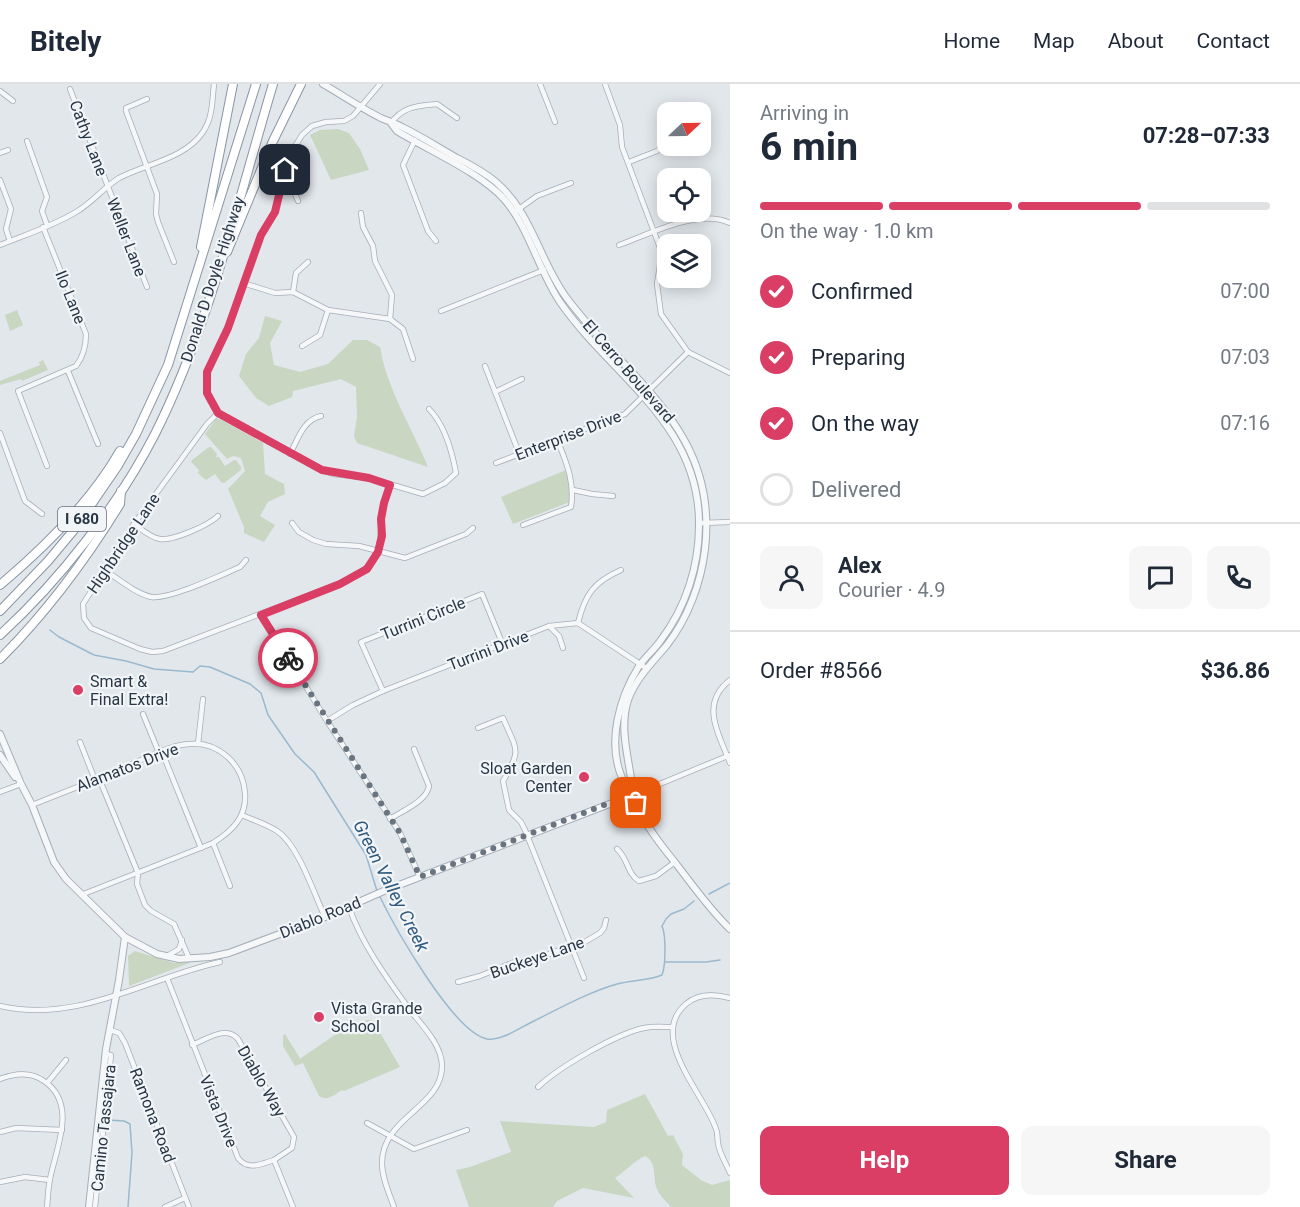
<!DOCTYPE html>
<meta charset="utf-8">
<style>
:root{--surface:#fff;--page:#f6f6f7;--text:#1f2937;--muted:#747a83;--line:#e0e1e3;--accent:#da3e65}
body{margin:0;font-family:Roboto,sans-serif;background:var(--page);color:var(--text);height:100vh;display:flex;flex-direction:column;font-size:22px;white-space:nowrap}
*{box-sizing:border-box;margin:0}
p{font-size:20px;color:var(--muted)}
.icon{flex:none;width:33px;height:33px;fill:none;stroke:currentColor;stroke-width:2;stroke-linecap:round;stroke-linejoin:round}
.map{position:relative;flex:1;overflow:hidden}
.side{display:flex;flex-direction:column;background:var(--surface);width:570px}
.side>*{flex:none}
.needle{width:39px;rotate:68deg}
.buttons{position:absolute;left:657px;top:18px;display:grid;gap:12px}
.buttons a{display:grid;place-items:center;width:54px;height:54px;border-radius:12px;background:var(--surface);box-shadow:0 3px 15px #0003;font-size:30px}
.pin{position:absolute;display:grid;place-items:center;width:51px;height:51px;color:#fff;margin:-26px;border-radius:12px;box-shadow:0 3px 9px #0006}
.courier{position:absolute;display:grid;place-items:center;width:60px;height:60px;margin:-30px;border:4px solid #da3e65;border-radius:50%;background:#fff;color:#222;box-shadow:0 2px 8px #0007}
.headline em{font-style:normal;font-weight:700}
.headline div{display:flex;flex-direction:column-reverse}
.headline{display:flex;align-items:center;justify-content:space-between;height:102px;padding:0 30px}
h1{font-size:39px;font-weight:700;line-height:45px}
.bar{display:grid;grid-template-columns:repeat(4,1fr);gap:9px 6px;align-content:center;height:72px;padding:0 30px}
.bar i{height:8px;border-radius:4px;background:var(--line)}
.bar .on{background:var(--accent)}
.bar p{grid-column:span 4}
.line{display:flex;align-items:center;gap:15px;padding:0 30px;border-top:2px solid var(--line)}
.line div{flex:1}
.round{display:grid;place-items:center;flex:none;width:63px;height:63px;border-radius:12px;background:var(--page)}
ol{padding:0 30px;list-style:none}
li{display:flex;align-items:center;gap:18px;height:66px}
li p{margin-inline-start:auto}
li .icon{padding:6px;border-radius:50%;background:var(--accent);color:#fff;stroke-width:4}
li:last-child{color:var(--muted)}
li i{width:33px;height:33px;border:3px solid var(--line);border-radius:50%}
.cta{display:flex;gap:12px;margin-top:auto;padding:12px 30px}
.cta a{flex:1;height:69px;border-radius:12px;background:var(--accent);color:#fff;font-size:24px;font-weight:700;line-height:69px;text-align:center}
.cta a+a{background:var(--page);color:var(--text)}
header{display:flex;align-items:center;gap:36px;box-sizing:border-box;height:84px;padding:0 30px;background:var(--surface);border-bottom:2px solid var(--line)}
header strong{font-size:28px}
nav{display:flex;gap:33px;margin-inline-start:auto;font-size:21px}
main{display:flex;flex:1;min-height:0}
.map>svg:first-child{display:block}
.green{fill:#c9d6c2}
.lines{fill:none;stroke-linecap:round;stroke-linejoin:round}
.stream{stroke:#9ab9ce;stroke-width:1.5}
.minor-casing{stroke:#a6aeb7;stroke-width:6}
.tertiary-casing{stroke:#a6aeb7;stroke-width:8}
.motorway-casing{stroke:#8895a4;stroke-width:10}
.minor{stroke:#f5f7f9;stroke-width:4.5}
.tertiary{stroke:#f5f7f9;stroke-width:6}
.motorway{stroke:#fff;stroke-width:8}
.done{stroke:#69747f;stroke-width:6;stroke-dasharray:0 10.8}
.route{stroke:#da3e65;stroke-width:8}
.poi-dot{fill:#da3e65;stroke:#f2f5f8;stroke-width:2}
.labels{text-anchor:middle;stroke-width:4.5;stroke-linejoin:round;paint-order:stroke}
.shield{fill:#f2f5f8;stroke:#656f7b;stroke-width:1.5}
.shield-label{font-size:15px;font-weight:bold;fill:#283645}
.street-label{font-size:16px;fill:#283645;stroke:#f2f5f8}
.poi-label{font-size:16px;fill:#283645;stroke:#f2f5f8;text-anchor:start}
.water-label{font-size:18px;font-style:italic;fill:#2f597d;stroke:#f2f5f8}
</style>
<header>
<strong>Bitely</strong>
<nav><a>Home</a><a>Map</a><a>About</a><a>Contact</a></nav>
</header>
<main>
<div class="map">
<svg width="730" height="1123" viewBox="0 0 730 1123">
<rect width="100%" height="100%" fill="#e2e7ec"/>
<!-- green -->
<g class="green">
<polygon points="338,45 349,49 360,65 369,86 331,96 310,51 320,46"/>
<polygon points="17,226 23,241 10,247 5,231"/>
<path d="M265,232l17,5 -12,22 4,22 26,7 28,-8 25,-24h14l13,7c7,43 32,80 48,120l-71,-24 -3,-7 3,-19 -1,-30 -15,-8 -48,12 -1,6 -23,9 -13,-8 -17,-22 7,-22 13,-16z"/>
<polygon points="43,276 48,286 22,297 21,295 0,301 0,297 40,281 39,278"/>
<polygon points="216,335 220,335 263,359 265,390 284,400 285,410 268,418 260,432 275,441 264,458 244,449 244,443 228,405 245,387 241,374 233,372 227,375 205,350"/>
<polygon points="209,363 211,363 217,370 216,373 219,373 225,382 234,376 236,376 241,383 241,386 224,399 221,398 215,390 206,396 198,389 199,386 191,378 192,376"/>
<polygon points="566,386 570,402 570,418 513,440 501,413"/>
<polygon points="135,867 174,879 192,878 129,902 128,872"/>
<path d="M367,936h4l4,4 25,43 -56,24 -2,-1c-7,4 -14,12 -23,6l-16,-33 -8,3 -12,-20v-10l2,-2 16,26v-2l47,-32 3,5z"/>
<path d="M645,1010l23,42 5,-1 10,19 -1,11 19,15 11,5 18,-5v27h-59c-4,-5 -10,-10 -13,-16 -7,-13 1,-27 -13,-35 -11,5 -19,15 -30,22l19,20 -51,-10 -26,13 -4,6h-84l-13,-37 14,-3 41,-15 -11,-31 94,6 12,-5 1,-12z"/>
</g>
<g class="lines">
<!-- stream -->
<g class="stream">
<polyline points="50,546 59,553 94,571 126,577 154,585 193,588 200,582 210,583 250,600 261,609 268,631 295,670 314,688 366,771 377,807"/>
<polyline points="709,810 730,799"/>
<path d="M379,811c15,31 74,137 108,144 15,2 34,-12 47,-18 26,-13 55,-29 83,-37 15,-4 30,-3 45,-9 4,-10 4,-40 0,-49l4,-7 5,-5 13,-5 10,-8"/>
<polyline points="665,878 706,878 720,876"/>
<polyline points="108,1036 124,1037 130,1040 132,1069 128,1123"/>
</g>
<!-- minor casing -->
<g class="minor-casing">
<g id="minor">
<path d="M380,0l-27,32 -9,5 -18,1 -14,4 -10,9 -11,18 -16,59 -14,23 -33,93 -21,44v21l11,20 104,57 11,4 36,4 54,16 22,-11 11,-10c-4,-22 -11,-48 -27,-64"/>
<polyline points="540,0 555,38"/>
<polyline points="605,0 620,41 622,63 662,169 657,200 661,230 688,268 730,289"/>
<polyline points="70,5 147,203"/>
<polyline points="0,7 13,17"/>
<polyline points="147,15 126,24 126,27 157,110 156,130 158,138 174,178"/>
<path d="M391,39c12,-17 27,-17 46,-19l20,14"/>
<polyline points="415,56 403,81 428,147 436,157"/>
<polyline points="27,57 47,113 42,127 47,141"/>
<polyline points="0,69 8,66"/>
<polyline points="629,78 657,67 667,59"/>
<polyline points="285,86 298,117"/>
<polyline points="0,96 11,125 6,145 10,157"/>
<polyline points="516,127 537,112 571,99"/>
<polyline points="361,129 363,143 373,162 375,177 392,211 390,235"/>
<path d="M43,143l43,107c0,12 -3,23 -10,32l-58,25 29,75"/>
<path d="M0,161c25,-10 53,-19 76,-33 16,-9 27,-24 43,-34 26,-14 66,-19 84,-46 10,-15 9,-31 11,-48"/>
<path d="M619,161c31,-11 79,-37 111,-22"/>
<polyline points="243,199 275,209 293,208 328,226 390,235 403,245 413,275"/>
<polyline points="293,208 296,189 308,178"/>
<polyline points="441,227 544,186"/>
<polyline points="302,262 320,251 328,226"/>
<polyline points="485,282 519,369"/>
<polyline points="68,287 98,360"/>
<polyline points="495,308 522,295"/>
<path d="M218,329l-11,11 -73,100 -51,80 1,14 7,10 49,21 12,3 11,-1 178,-68c8,-4 17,-8 24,-14 17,-13 15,-33 17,-52 1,-11 4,-21 8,-32"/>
<polyline points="0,349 25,417 42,430"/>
<path d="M290,370c8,-15 13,-34 31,-38"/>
<polyline points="496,379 625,330 688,268"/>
<polyline points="573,406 592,410 613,412"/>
<polyline points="292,439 299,448 313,456 326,460 359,462 405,474 466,450 473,444"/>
<polyline points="702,439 730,438"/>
<path d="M134,440c7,5 17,14 26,15 13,2 49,-14 58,-23"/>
<path d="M523,441l48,-18c4,-26 -5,-45 -14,-68"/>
<path d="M106,487c14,9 29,22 45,26 18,3 70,-22 89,-30l6,-7"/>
<polyline points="262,531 327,637 400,749 420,793"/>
<path d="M578,539c7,-29 16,-41 43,-53"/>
<polyline points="549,542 559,552 563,564"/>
<path d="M730,596c-31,24 -11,54 0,83"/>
<polyline points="383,607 361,558 482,510 503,561"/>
<polyline points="143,630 159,669"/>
<polyline points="327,637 353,621 383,607 549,542 578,539 646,584"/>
<path d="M478,644l25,-10c14,33 19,31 0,63l6,29 12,12 4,8 59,148"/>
<polyline points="80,658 95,696"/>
<polyline points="198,660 203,615"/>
<polyline points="162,668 201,764"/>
<polyline points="99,694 138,789 137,800 145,821 151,827 174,840 189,874"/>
<polyline points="0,708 21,700"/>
<polyline points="633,711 730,671"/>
<path d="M32,721c34,-13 68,-27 102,-42 17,-7 36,-18 55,-19 29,-3 54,20 56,49 2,24 -13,38 -32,50l-132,52"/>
<path d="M242,731c11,5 24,9 35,16 21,13 37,63 48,86"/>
<path d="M390,735c12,-8 37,-18 39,-33l-15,-37"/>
<polyline points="213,759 230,802"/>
<path d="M617,765c11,9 10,25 22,32l17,-5 19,-14"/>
<path d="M349,823c12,35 36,69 58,99 12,17 34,36 35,59 1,42 -60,52 -60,98 0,15 7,30 12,44"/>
<polyline points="167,872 179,865 182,856"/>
<path d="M167,894l71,180c10,13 23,6 36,2l19,47"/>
<polyline points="458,898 480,892 512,879 547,871 577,859 583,859 600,849 604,844 606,836"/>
<path d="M730,914c-15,-4 -31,-5 -44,6 -39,33 19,91 30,125 2,4 1,9 2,14 1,10 8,20 12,30"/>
<path d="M0,922c78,18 147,-28 220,-44"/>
<polyline points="110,946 119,949 125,959 189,1123"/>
<path d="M192,961c15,-6 34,-20 46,-6l56,98 -2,11 -18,12"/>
<path d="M0,995c15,-6 30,-8 44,2 34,23 12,67 6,98 -2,9 -2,19 -3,28"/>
<polyline points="47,999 66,976"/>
<path d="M538,1003c21,-20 78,-53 106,-59 9,-2 19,-1 28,-1"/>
<polyline points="367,1039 414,1065 467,1046"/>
<polyline points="0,1048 16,1044 62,1046"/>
<polyline points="0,1098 25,1093 50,1096"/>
<polyline points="95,1123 111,971 105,970"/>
<polyline points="165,1123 185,1114"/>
</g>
</g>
<!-- tertiary casing -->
<g class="tertiary-casing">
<g id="tertiary">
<path d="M323,0c19,11 38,24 58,34 7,3 14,5 21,9 19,9 37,21 55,31 14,7 27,14 39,24 36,31 43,78 70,115 62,84 153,132 139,252 -4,34 -17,69 -38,96 -15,18 -31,33 -39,55 -10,31 3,64 5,95"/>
<path d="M391,39l6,8c31,19 84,42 107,68 24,27 35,72 56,103 52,75 140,121 139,223 0,41 -13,82 -38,115 -6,9 -15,16 -22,26 -20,32 -32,76 -17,112 2,7 7,11 11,17 4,8 7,18 12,26 9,16 21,30 32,44 17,22 33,45 53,64"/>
<polyline points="0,650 21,700 32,721 54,778 66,795 125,853 157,870 179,875 210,873 229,869 325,833 386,806 633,711"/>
<polyline points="0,671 15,693"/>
<polyline points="89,1123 106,965 119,896 125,853"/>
</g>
</g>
<!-- motorway casing -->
<g class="motorway-casing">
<g id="motorway">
<polyline points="201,163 233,0"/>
<polyline points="227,168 273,57 301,0"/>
<path d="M0,501c45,-38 91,-83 120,-134"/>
<polyline points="0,527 48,477 73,447 117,383 136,350 168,281 256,0"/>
<path d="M0,551c60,-55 118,-129 155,-201 55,-110 83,-233 118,-350"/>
<path d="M0,575c47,-47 85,-98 120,-155l1,-13"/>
</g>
</g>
<!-- minor -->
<use href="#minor" class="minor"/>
<!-- tertiary -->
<use href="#tertiary" class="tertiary"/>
<!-- motorway -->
<use href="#motorway" class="motorway"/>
</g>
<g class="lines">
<!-- done -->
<polyline class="done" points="288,574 400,749 420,793 622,714 633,711 636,719"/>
<!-- route -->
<polyline class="route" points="285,86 275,128 261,151 228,244 207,288 207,309 218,329 322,386 369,394 390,401 384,419 381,435 382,452 378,468 367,485 340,500 261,531 288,574"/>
</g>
<!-- markers -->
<g class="poi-dot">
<circle cx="78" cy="606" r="6"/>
<circle cx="584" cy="693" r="6"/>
<circle cx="319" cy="933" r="6"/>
</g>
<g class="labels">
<!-- shield labels -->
<rect class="shield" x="58" y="423" width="48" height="24" rx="4.5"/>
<g class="shield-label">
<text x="82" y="440">I 680</text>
</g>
<!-- street labels -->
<g class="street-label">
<text transform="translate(89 54) rotate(69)" y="6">Cathy Lane</text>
<text transform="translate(127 153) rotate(69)" y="6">Weller Lane</text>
<text transform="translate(212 195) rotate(-72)" y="6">Donald D Doyle Highway</text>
<text transform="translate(71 213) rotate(68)" y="6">Ilo Lane</text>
<text transform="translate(629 287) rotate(49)" y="6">El Cerro Boulevard</text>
<text transform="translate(568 351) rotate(-21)" y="6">Enterprise Drive</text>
<text transform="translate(123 459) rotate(-56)" y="6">Highbridge Lane</text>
<text transform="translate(423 534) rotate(-22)" y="6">Turrini Circle</text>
<text transform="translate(488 566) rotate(-21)" y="6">Turrini Drive</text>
<text transform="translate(127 683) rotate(-21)" y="6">Alamatos Drive</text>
<text transform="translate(320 833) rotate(-22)" y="6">Diablo Road</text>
<text transform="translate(537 873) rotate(-19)" y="6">Buckeye Lane</text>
<text transform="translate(262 997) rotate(60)" y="6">Diablo Way</text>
<text transform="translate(219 1027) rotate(68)" y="6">Vista Drive</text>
<text transform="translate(153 1031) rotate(69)" y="6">Ramona Road</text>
<text transform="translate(103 1044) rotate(-84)" y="6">Camino Tassajara</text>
</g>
<!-- poi labels -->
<g class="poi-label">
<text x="90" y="603">Smart &amp;<tspan x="90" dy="18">Final Extra!</tspan></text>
<text x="572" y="690" text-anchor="end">Sloat Garden<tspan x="572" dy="18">Center</tspan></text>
<text x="331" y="930">Vista Grande<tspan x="331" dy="18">School</tspan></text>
</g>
<!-- water labels -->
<g class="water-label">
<text transform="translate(391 802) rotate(63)" y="6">Green Valley Creek</text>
</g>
</g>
</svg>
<div class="buttons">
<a><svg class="needle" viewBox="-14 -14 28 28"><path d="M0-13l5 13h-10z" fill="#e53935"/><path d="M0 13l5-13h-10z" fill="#747a83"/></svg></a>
<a><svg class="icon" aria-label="locate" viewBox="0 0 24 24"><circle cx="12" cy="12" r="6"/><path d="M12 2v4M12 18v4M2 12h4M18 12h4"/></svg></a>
<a><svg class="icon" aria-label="layers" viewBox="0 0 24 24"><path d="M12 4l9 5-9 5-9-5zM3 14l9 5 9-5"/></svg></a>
</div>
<div class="pin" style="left:636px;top:719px;background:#ea580c"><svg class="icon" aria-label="bag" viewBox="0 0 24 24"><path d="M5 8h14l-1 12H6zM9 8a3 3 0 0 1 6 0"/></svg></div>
<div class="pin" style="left:285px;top:86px;background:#1f2937"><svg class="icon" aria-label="home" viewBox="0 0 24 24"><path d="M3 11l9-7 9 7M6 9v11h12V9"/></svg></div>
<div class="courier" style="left:288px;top:574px"><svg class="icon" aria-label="bike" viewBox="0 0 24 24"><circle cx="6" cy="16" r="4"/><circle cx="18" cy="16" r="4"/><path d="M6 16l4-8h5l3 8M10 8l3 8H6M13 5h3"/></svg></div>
</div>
<section class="side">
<div class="headline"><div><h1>6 min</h1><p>Arriving in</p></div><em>07:28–07:33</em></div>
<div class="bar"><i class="on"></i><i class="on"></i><i class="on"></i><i></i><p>On the way · 1.0 km</p></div>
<ol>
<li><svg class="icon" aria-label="check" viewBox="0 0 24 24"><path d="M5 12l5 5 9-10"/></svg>Confirmed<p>07:00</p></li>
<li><svg class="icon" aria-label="check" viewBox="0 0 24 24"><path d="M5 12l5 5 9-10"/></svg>Preparing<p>07:03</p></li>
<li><svg class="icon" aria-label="check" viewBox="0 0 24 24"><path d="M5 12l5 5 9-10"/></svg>On the way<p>07:16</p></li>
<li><i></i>Delivered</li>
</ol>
<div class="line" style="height:108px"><a class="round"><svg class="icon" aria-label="person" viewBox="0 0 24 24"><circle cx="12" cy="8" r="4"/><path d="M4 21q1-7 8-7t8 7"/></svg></a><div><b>Alex</b><p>Courier · 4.9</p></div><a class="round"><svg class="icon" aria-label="chat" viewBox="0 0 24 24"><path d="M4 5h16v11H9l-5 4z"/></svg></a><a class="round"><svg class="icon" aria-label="phone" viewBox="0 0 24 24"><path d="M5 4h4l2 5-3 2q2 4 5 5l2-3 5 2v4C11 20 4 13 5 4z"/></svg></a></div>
<div class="line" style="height:78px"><div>Order #8566</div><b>$36.86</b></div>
<div class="cta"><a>Help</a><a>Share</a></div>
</section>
</main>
